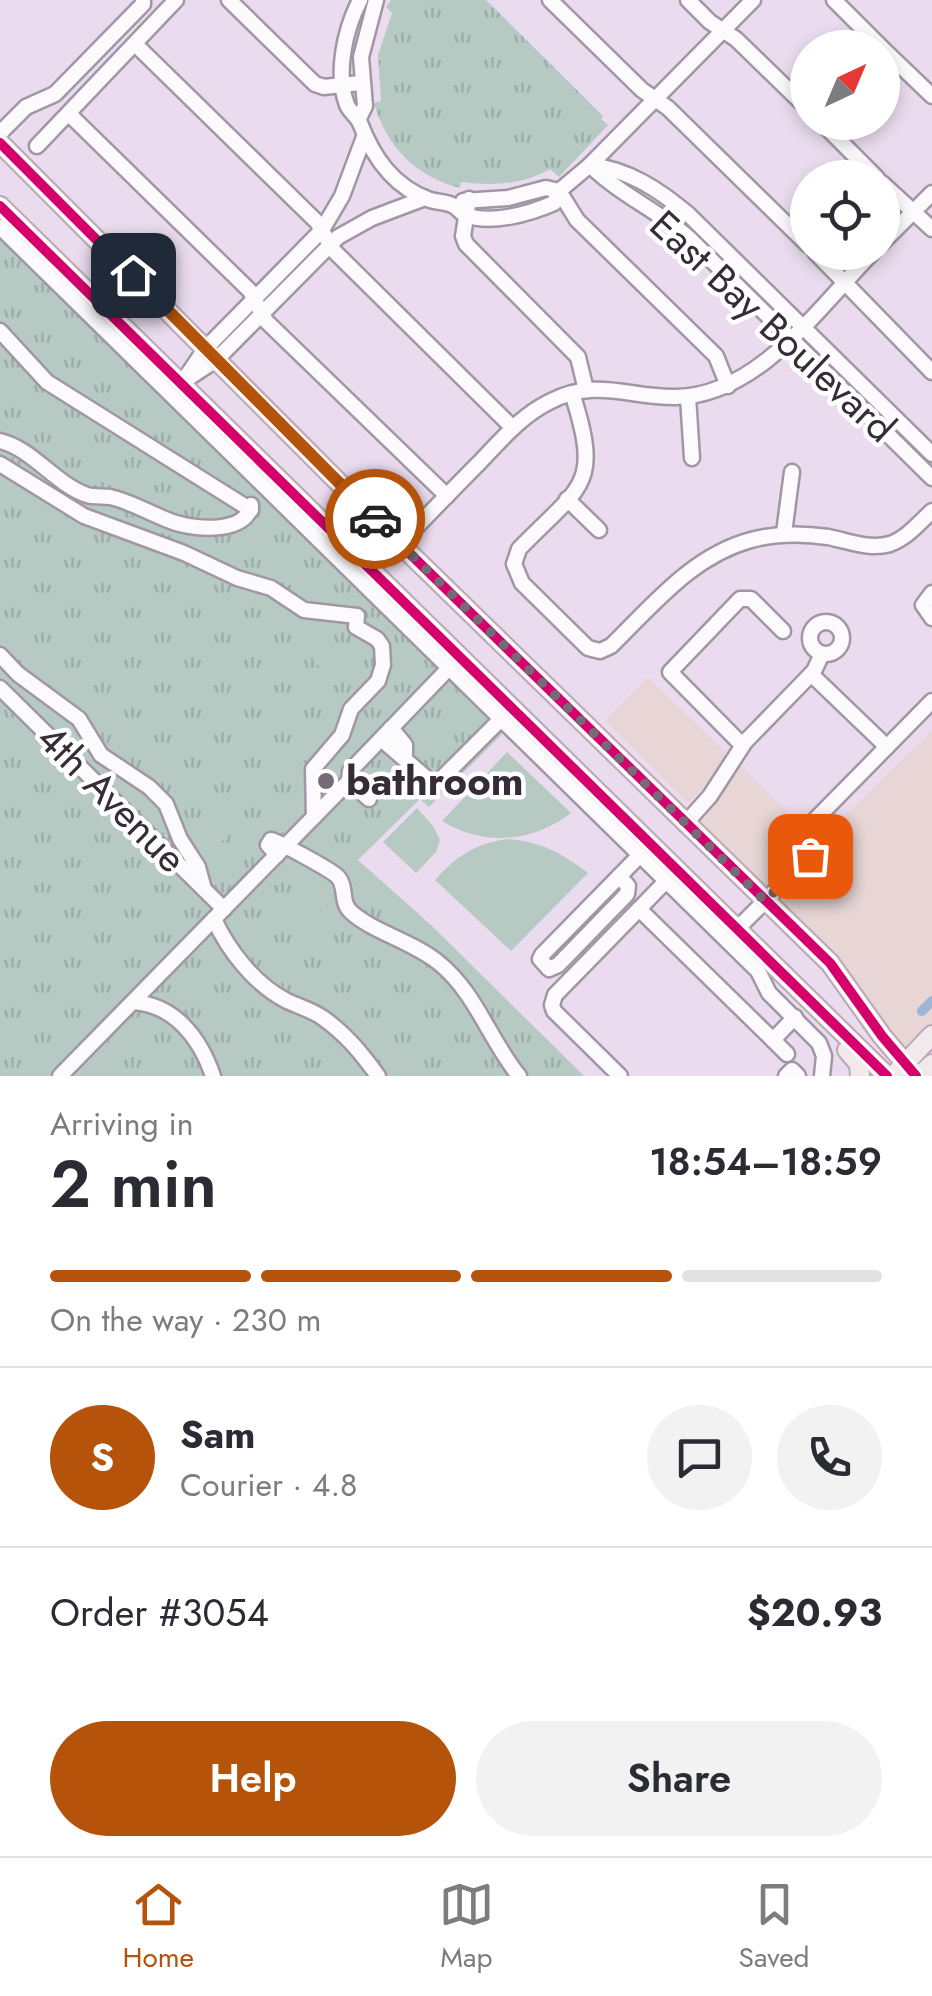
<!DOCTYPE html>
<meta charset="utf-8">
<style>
:root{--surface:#fff;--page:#f2f2f3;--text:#2b2b33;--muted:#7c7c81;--line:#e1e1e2;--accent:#b45309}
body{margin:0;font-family:Jost,sans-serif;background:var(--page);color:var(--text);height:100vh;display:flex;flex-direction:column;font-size:38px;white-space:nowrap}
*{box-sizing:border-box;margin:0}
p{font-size:32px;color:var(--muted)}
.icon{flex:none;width:55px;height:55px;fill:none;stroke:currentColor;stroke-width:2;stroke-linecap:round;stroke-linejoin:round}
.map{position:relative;height:1076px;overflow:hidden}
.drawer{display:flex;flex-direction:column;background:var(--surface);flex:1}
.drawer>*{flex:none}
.needle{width:65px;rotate:44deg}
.buttons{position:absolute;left:790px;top:30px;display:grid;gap:20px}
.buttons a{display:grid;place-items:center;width:110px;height:110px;border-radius:50%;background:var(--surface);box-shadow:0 5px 15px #0003;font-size:50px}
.pin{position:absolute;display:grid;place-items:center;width:85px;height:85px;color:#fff;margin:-42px;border-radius:20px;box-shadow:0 5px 15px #0006}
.courier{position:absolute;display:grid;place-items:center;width:100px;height:100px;margin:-50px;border:8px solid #b45309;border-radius:50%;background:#fff;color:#222;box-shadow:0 2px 12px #0007}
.summary em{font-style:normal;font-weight:600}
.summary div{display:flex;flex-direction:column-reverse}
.summary{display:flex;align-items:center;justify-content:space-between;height:170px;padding:0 50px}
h1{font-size:65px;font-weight:600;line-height:75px}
.bar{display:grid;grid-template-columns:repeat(4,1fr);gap:15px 10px;align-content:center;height:120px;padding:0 50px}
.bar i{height:12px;border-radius:8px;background:var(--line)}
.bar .current{background:var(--accent)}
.bar p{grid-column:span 4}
.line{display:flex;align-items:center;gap:25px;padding:0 50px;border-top:2px solid var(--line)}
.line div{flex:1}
.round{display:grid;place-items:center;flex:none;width:105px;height:105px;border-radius:52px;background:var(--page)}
.button{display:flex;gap:20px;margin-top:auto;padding:20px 50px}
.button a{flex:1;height:115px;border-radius:60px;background:var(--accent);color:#fff;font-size:40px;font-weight:600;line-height:115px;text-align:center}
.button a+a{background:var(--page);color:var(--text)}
.tab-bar{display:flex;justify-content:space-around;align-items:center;height:140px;border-top:2px solid var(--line);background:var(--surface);font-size:28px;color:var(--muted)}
.tab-bar a{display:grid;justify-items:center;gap:5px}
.tab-bar .current{color:var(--accent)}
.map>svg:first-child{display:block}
.commercial{fill:#e8d6d6}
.grass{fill:url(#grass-tufts)}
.garden{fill:#b6c9c3}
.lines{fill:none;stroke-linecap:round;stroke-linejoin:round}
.canal{stroke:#a0b4d3;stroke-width:10}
.minor-casing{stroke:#a197a4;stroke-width:19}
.major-casing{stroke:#bda9b5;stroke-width:22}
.minor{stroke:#fcfafc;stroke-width:14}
.major{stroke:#f2e9ed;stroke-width:18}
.cycleway-casing{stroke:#fff;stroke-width:16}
.cycleway{stroke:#d6006c;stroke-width:10}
.done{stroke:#746a78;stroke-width:10;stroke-dasharray:0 18}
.route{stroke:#b45309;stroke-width:12}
.poi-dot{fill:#746a78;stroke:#fff;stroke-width:4}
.labels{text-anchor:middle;stroke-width:9;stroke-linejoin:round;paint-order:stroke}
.street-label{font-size:40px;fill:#352c38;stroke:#fff}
.poi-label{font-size:40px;font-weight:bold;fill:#352c38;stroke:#fff;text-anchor:start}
</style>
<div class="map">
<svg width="932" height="1076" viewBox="0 0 932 1076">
<defs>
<pattern id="grass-tufts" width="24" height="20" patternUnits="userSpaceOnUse" patternTransform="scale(2.5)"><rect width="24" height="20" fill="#b6c9c3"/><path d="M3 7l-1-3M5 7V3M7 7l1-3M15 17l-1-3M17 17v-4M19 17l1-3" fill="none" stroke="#9dada8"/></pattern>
</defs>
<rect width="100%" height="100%" fill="#eadcee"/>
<!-- commercial -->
<g class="commercial">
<polygon points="648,677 726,753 708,782 688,803 605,721"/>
<polygon points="932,731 932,1035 905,1064 863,1007 685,824 733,758 817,842"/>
</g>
<!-- grass -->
<g class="grass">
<path d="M391,0h95l117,116 -2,3 7,6 -49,52 -9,-8c-28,16 -57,17 -89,13l-1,6c-43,-11 -74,-41 -86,-85l7,-2 -3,-46 14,-42 -6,-6z"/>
<polygon points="0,235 503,733 429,807 420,799 358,860 432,926 584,1076 0,1076"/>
</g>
<!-- garden -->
<g class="garden">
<polygon points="326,643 347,659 346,666 340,671 322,669 313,660 313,651"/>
<path d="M507,752l64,61c-38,29 -87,34 -129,8z"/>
<path d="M211,806c12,5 17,20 14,32l-8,9 -12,-6c0,-15 -12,-26 6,-35z"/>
<polygon points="417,808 433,826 440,840 436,852 416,873 383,842"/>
<path d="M508,839c34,3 53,14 80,34l-77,78 -76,-71c21,-24 41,-37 73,-41z"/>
<path d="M301,892c16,4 22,22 23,37l-7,8 -9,-2 -11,-18 -3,-16z"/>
</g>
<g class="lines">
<!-- canal -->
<polyline class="canal" points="922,1011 932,1001"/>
<!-- minor casing -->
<g class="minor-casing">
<g id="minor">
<polyline points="229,0 315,84 324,87 360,83"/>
<path d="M360,0c-15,29 -25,73 -13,105 3,7 10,11 13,18 13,34 33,64 70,77 7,2 16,2 22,5 7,3 6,6 12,9 25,12 67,-1 90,-11l5,-12 31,-26 163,-165"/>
<polyline points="550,0 642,90 668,108 808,245"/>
<polyline points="688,0 710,22 736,39 808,109"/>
<polyline points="834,0 882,48"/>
<polyline points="136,45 317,222 333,250 513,428"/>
<polyline points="882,48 932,96"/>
<polyline points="69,114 250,291 266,321 447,496"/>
<polyline points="359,118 365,106 361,57 376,0"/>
<polyline points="821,122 877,178"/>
<polyline points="0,133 26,107 55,94 143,4 143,0"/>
<polyline points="37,146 176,0"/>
<path d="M590,165c29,29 67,45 99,73l243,240"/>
<path d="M591,165c38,5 67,24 97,49l244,240"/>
<polyline points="882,183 932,229"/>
<polyline points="559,191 577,220 716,356 728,386"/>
<polyline points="469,199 463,236 466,244 578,357 586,390"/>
<polyline points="463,201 508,198 546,188 559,191"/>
<polyline points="0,227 758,971 769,993 819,1043 824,1056 822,1076"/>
<polyline points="882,243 932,193"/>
<polyline points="815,252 932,372"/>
<polyline points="0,331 47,382 251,510"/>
<polyline points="188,374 205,349 322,230 342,196 364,137"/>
<polyline points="181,383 216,360 338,237 372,218 425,198"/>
<path d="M572,393c30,94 10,91 -53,156l-5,15 8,19 66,65 12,3 11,-5c42,-41 81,-90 140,-106 26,-7 51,-7 77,-3 21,4 41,13 62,7 17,-6 29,-21 42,-33"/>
<polyline points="688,397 692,458"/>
<path d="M0,441c33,8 55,43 87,54 7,2 15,1 23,2 23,5 44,19 66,26 22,7 71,10 75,-18"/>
<polyline points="0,464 84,516 184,553 237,578 271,588 304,610 357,616 356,627 377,639 382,646 383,665 378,681 351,709 342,735 313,769 314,817"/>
<polyline points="567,499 599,530"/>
<polyline points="784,533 792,472"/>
<path d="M400,544c27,-28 53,-55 80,-82 21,-22 41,-46 69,-60 49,-25 79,-4 127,-5 82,-1 143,-90 197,-145"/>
<polyline points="932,593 923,605 932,618"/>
<circle cx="826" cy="638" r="16"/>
<polyline points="0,655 18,674 79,719 101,755 149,787 166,804 180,839 198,867 204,889"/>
<polyline points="811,674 887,747"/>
<polyline points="0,688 224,909"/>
<polyline points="391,728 405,745 405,756"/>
<polyline points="381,739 430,781 437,783 502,718"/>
<polyline points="742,745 670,672 740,599 751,599 783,631"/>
<polyline points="369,799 349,781 350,771 450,667"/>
<polyline points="685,824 710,796 745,742 814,671 822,654"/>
<polyline points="809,826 932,701"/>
<path d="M277,855l-9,-10 3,-5c5,0 62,31 67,37 9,10 2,25 13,35 22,20 63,30 88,51 37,30 50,76 80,113"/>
<polyline points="619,876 628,886 627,894 558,965 549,969 540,959 542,955 641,854"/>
<polyline points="667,880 639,909 773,1040 795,1017"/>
<path d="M214,919c14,31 41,66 73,82 13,6 25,9 36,17 23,16 39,36 55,58"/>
<polyline points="736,930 810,856"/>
<path d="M133,1002c42,3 67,36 80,74"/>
<polyline points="773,1040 787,1054"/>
<polyline points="60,1076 349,781"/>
<polyline points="620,1076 554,1011 552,1005 555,995 639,909"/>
<polyline points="786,1076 792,1070 798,1076"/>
</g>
</g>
<!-- major casing -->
<g class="major-casing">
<g id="major">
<polyline points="0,143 400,544 830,963 882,1036 916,1076"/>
<polyline points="0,206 887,1076"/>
<polyline points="847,1050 859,1064 860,1076"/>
<polyline points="898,1071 932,1035"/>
<polyline points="919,1076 932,1064"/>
</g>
</g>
<!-- minor -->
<use href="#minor" class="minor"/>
<!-- major -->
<use href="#major" class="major"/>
<!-- cycleway casing -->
<g class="cycleway-casing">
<g id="cycleway">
<polyline points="0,143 400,544 830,963 882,1036 916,1076"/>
<polyline points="0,206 887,1076"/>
</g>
</g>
<!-- cycleway -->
<use href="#cycleway" class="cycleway"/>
</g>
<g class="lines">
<!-- done -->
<polyline class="done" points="375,519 765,901 810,856"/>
<!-- route -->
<polyline class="route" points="133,275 375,519"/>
</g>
<!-- markers -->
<circle class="poi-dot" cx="326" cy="781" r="10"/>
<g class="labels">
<!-- street labels -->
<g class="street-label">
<text transform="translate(773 326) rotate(43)" y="14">East Bay Boulevard</text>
<text transform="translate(112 798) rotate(45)" y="14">4th Avenue</text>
</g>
<!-- poi labels -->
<g class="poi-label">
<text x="346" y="795">bathroom</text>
</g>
</g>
</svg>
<div class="buttons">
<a><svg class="needle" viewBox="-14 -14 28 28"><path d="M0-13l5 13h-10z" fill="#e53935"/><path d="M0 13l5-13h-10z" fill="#7c7c81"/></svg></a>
<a><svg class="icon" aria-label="locate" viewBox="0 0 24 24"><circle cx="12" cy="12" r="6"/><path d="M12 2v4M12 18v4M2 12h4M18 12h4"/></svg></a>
</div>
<div class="pin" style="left:810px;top:856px;background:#ea580c"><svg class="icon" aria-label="bag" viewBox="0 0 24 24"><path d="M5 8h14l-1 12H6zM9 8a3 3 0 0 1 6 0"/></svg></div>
<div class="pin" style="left:133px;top:275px;background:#1f2937"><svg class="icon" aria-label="home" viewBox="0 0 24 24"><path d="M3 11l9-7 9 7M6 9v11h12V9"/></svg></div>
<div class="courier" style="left:375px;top:519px"><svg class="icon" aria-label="car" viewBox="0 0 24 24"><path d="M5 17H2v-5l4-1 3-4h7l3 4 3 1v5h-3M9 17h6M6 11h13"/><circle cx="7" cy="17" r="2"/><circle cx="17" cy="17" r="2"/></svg></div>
</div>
<section class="drawer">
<div class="summary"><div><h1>2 min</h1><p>Arriving in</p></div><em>18:54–18:59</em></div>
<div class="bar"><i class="current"></i><i class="current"></i><i class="current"></i><i></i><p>On the way · 230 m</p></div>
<div class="line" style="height:180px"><b class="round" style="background:var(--accent);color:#fff">S</b><div><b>Sam</b><p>Courier · 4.8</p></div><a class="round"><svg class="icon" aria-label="chat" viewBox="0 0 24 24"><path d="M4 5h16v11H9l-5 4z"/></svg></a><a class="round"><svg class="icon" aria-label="phone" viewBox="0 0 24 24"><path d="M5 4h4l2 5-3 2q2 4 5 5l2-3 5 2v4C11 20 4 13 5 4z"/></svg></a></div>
<div class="line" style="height:130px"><div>Order #3054</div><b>$20.93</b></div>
<div class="button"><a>Help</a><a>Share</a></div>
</section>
<nav class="tab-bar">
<a class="current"><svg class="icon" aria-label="home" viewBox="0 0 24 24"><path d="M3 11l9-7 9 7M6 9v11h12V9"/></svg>Home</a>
<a><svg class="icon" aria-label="map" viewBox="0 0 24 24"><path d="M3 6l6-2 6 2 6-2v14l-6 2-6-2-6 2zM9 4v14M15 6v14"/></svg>Map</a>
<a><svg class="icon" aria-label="saved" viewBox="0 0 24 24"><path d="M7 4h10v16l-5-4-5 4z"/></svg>Saved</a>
</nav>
